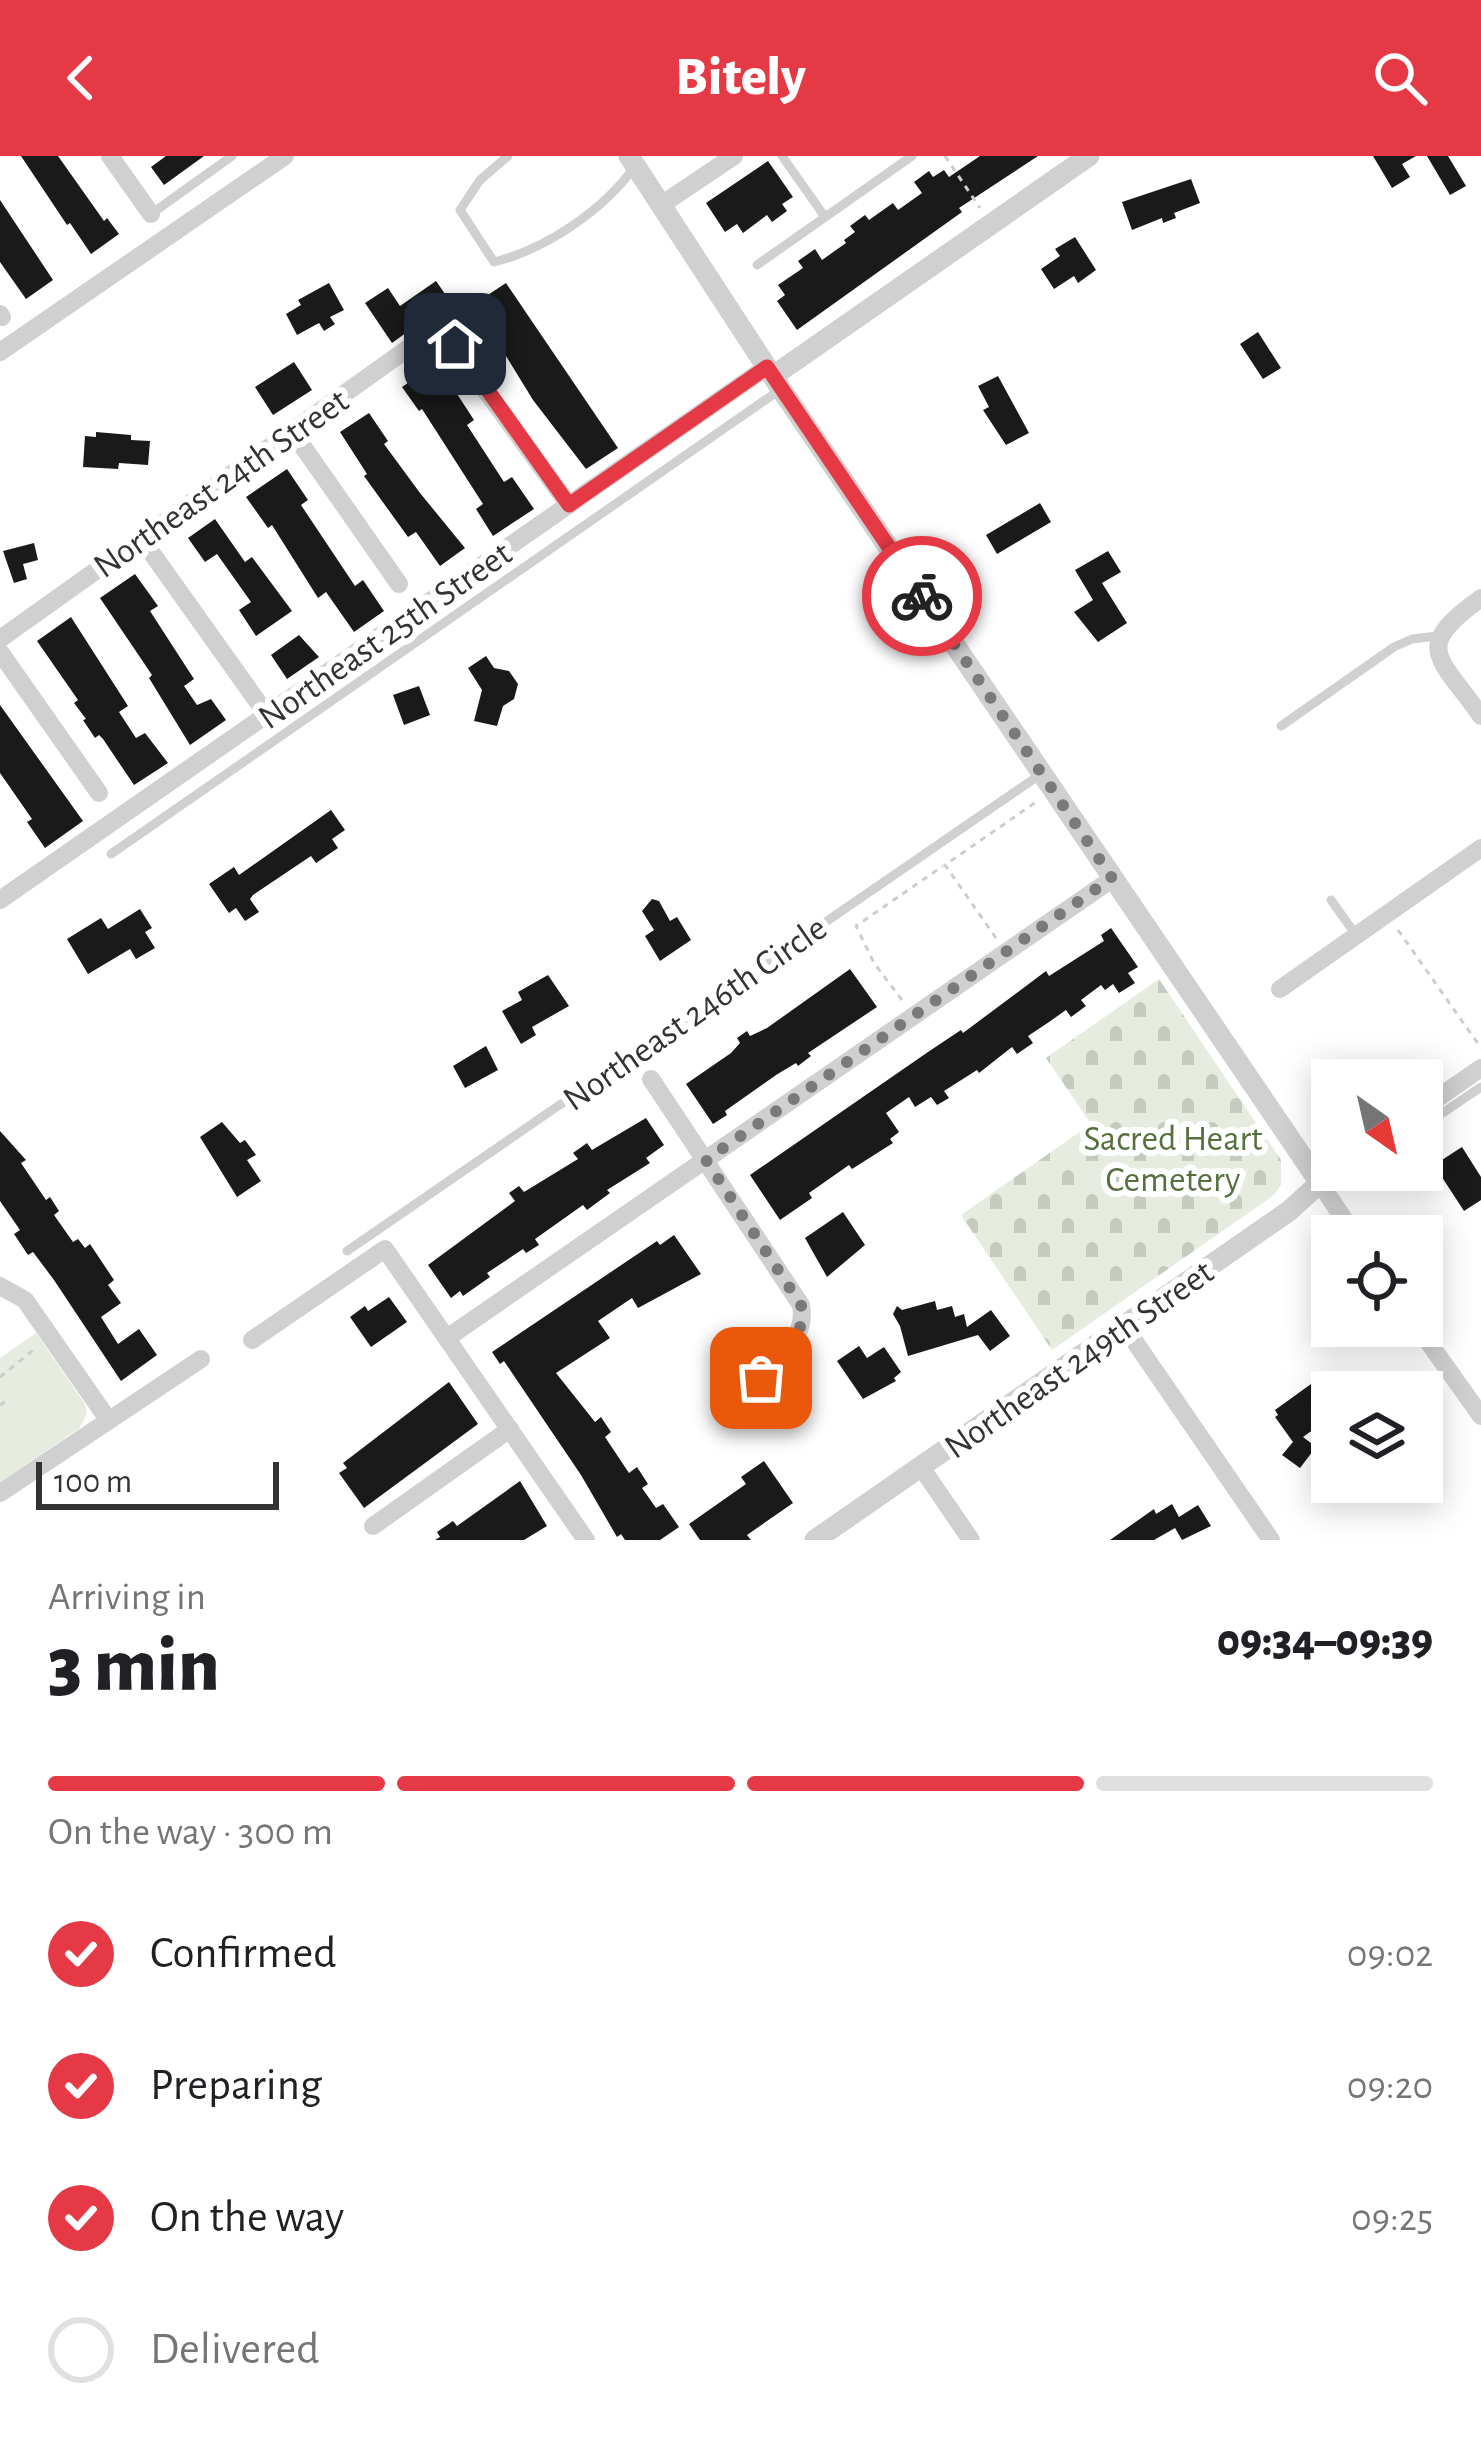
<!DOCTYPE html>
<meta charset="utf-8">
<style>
:root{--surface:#fff;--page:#f2f2f2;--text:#202124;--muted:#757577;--line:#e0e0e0;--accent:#e63946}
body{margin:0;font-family:"Alegreya Sans",sans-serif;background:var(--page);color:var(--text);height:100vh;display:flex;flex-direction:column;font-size:45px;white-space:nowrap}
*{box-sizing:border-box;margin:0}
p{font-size:39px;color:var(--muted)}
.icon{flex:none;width:66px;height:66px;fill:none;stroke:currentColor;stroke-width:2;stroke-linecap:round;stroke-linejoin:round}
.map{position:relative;height:1384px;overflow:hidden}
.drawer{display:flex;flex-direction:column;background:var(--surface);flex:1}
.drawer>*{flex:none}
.needle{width:78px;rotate:146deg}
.buttons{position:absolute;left:1311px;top:903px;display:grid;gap:24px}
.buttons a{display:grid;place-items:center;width:132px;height:132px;border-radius:0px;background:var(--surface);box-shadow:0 6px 30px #0003;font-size:60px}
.scale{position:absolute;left:36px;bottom:30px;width:243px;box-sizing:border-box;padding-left:12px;border:6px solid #333;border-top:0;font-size:33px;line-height:42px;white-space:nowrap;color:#333;-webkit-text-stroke:9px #fff;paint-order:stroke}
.pin{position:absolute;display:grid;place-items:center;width:102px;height:102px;color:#fff;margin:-51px;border-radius:24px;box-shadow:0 6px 18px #0006}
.courier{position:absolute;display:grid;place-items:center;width:120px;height:120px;margin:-60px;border:9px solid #e63946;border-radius:50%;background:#fff;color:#222;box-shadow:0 3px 15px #0007}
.overview em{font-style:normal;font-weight:800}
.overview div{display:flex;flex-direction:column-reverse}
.overview{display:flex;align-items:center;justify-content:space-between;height:204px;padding:0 48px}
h1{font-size:78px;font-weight:800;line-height:90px}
.bar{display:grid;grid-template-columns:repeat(4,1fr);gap:18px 12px;align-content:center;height:144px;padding:0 48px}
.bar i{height:15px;border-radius:9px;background:var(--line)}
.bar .selected{background:var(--accent)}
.bar p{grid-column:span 4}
ol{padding:0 48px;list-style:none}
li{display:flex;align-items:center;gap:36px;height:132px}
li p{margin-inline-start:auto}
li .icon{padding:12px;border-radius:50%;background:var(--accent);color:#fff;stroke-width:4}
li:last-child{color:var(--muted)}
li i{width:66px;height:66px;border:6px solid var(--line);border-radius:50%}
header{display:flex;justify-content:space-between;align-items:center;height:156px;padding:0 48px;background:var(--accent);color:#fff;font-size:54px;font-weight:800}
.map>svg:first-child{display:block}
.green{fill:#e6ecdf}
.cemetery{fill:url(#cemetery-stones)}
.building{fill:#1a1a1a}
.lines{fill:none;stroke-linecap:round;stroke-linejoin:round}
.path{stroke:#cdcdcd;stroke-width:3;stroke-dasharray:6 6;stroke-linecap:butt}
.service{stroke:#d0d0d0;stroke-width:9}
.minor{stroke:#d0d0d0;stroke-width:18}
.tertiary{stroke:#d0d0d0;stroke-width:21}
.done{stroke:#7a7a7a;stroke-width:12;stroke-dasharray:0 21.6}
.route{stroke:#e63946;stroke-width:15}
.labels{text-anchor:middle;stroke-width:12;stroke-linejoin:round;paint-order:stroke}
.street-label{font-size:36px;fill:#333;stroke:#fff}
.park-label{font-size:36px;fill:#56703f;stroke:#fff}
</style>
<header><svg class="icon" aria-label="back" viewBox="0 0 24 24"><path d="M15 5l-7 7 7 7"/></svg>Bitely<svg class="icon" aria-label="search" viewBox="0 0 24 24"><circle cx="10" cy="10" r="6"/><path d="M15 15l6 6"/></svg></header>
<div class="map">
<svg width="1481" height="1384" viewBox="0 0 1481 1384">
<defs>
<pattern id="cemetery-stones" width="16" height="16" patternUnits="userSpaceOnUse" patternTransform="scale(3)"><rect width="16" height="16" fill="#e6ecdf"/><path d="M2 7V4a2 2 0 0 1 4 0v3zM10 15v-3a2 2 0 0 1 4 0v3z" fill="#c6cbc0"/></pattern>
</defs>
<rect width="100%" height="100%" fill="#fff"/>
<!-- green -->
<polygon class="green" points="36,1177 85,1248 87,1257 80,1272 0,1326 0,1202"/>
<!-- cemetery -->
<polygon class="cemetery" points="1159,823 1281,1004 1281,1029 1274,1039 1052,1194 961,1059 1091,968 1046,902"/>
<!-- building -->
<g class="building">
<polygon points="21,0 58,0 104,65 107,62 119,78 91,98 70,67 67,69"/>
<polygon points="166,0 204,0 164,29 151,11"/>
<polygon points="980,0 1038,0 959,52 962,56 797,174 777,145 785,139 778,129 803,112 798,105 815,93 822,104 846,87 844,84 855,76 850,70 865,59 869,64 893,47 898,54 922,37 914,26 929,15 933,21 944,14 949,21"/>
<polygon points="1373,0 1416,0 1402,8 1410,21 1392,32"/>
<polygon points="1427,0 1448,0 1466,30 1450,39"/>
<polygon points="768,5 793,41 782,48 787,55 772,66 767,59 743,77 737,68 725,76 706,47"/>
<polygon points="1191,23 1200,47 1174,57 1176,62 1163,67 1162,62 1132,74 1122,46"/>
<polygon points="0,44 53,124 26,143 0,106"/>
<polygon points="1075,81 1096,114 1078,127 1074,120 1054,133 1041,113 1060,100 1055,93"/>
<polygon points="436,125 450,145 392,187 365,147 388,132 400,150"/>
<polygon points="329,127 344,154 330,161 335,168 324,175 319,167 297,179 286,158 301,149 298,144"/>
<polygon points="506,127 618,292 586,313 533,244 474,148"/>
<polygon points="1258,176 1281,212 1263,223 1240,188"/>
<polygon points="294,206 312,234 273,259 255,231"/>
<polygon points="437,207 474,264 467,269 504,326 512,321 534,353 493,380 476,353 483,348 422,253 419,255 402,231"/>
<polygon points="998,220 1029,277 1006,289 983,254 989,251 978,230"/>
<polygon points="369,257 388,285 384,288 420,337 465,392 440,410 416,376 408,381 364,320 367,318 340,276"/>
<polygon points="96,276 131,279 131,284 150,285 148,309 119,307 118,313 83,311 85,280 96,281"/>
<polygon points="287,313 308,344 301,349 355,430 363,424 384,455 354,476 326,436 318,442 272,369 268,372 246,341"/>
<polygon points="1040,347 1051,366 997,398 986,379"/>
<polygon points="215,363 245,406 252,401 292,455 256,480 239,454 251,446 217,398 205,406 188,382"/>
<polygon points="34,387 38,404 23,408 27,423 14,427 3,395"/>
<polygon points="1108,395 1121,416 1102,427 1127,467 1098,486 1074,456 1093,444 1075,414"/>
<polygon points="135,418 158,450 150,455 194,523 184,530 197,549 211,543 226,564 190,589 149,522 152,519 100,442"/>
<polygon points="71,461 128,550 119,556 136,582 145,577 168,607 134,629 103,583 99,579 95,582 83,564 86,563 74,547 78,544 37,485"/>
<polygon points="299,479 319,501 287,523 271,499"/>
<polygon points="486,500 494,512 509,515 518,528 514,543 503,550 497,570 474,565 482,534 468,512"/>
<polygon points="419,530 430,559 404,569 393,539"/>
<polygon points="0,549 83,665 45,692 27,666 32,663 0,617"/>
<polygon points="331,654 345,674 332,683 338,692 316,707 311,700 253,739 250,743 259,756 245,765 236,752 229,757 209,728 234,711 239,719"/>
<polygon points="652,743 659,745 670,765 677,761 691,784 660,805 645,780 654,774 642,755"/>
<polygon points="140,753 152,772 145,776 155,792 136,803 130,793 88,818 67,783 101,762 108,773"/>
<polygon points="1111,772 1138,811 1128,817 1135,827 1119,837 1113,828 1105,834 1101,829 1081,844 1086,850 1071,861 1066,854 1049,866 1028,880 1033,887 1017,898 1012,891 979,917 977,914 944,935 949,942 937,949 931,941 915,951 909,941 886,957 899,976 890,983 893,987 852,1013 849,1009 809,1037 812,1042 780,1064 750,1019 928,896 961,874 963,877 1046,815 1049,820 1104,785 1101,779"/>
<polygon points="850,813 877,851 808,897 811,900 798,910 796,907 776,919 725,955 727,959 713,968 686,928 731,897 740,887 737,882 747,875 750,880 767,872"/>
<polygon points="548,819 569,850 532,871 536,879 521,888 502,855 522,844 518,836"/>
<polygon points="486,890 498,914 465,932 453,910"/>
<polygon points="646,962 664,989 646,1002 650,1007 607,1034 610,1037 587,1054 583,1049 535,1083 539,1089 526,1097 523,1093 487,1117 490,1121 463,1140 460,1135 451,1142 428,1109 515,1045 509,1037 519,1030 524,1036 578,1003 573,997 587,987 592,994"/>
<polygon points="222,966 240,987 245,984 256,999 247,1004 261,1025 237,1041 200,981"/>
<polygon points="0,975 26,1004 21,1007 46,1044 50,1041 59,1055 54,1059 73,1086 78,1083 85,1092 90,1088 114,1124 108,1129 121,1147 101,1161 118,1188 139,1173 157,1199 121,1225 54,1124 33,1096 28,1099 14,1078 20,1074 0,1045"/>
<polygon points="1462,991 1481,1021 1481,1044 1464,1055 1434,1009"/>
<polygon points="843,1056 865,1089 827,1121 805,1082"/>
<polygon points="674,1079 701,1118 638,1152 632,1142 598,1165 610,1182 556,1217 595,1266 601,1261 611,1276 605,1281 629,1317 637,1311 648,1328 642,1332 656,1352 663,1348 679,1371 660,1384 625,1384 621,1378 617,1381 581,1319 504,1205 500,1208 492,1196 657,1085 660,1089"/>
<polygon points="389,1141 407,1166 371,1191 350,1161 365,1150 368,1155"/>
<polygon points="935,1145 937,1154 952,1150 955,1161 964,1158 967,1171 991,1154 1010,1180 990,1195 978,1179 908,1200 900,1170 893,1158 897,1150 902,1154"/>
<polygon points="859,1190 867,1202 884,1191 901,1216 894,1222 896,1225 863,1243 837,1205"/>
<polygon points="1318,1223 1332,1243 1332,1260 1303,1281 1316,1291 1300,1312 1282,1299 1293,1286 1275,1261 1278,1259 1275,1254"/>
<polygon points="449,1226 478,1268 364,1352 339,1317 347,1312 343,1307"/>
<polygon points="764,1305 793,1347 747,1379 751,1384 700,1384 689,1368 746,1328 741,1321"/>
<polygon points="520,1325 547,1370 524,1384 435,1384 440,1381 437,1376 453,1365 457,1370"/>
<polygon points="1172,1348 1179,1361 1198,1349 1211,1370 1182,1384 1175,1372 1154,1384 1110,1384 1154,1353 1156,1358"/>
</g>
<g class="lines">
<!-- path -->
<g class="path">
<polyline points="945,0 980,52"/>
<polyline points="1398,774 1481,892"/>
<polyline points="996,782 945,709 1036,646"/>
<polyline points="902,844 874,807 856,770 943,710"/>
<polyline points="0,1221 36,1192"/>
<polyline points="0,1249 5,1246"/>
</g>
<!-- service -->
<g class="service">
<path d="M508,0l-28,24 -20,30 34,52c52,-13 110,-52 141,-96"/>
<polyline points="782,0 825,61"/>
<polyline points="151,58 232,0"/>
<polyline points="757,109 912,0"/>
<polyline points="1281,570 1394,491 1412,483 1437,480"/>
<polyline points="111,698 781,233"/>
<polyline points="1331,744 1356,779"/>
<polyline points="1422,971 1481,931"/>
<polyline points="1326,1033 1357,1014"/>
<polyline points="347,1095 1041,618"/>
</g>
<!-- minor -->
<g class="minor">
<polyline points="110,0 151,58"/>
<polyline points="661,49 734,0"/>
<polyline points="0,158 2,161"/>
<polyline points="0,196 285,0"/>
<polyline points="292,275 399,428"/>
<polyline points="141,382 267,559"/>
<path d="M1481,442c-70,50 -42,58 0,118"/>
<polyline points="0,483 424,181 443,176 569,349"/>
<polyline points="0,496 99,637"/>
<polyline points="0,744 767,211"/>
<polyline points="1280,833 1481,692"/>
<path d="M651,923l150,226c6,33 -20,46 -37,70 -8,11 -11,26 -16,38"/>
<polyline points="1422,953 1481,912"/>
<polyline points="1336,1014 1320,1027 1355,1080"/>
<polyline points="0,1130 25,1144 107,1262"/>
<polyline points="1124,1170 1271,1384"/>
<polyline points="1417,1170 1481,1260"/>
<polyline points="447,1182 1112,723"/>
<polyline points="252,1184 385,1093 586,1384"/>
<polyline points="921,1311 971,1384"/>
<polyline points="0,1337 201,1203"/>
<polyline points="373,1370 510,1273"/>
</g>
<!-- tertiary -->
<g class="tertiary">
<polyline points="629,0 781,233 1320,1027 1289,1055 815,1384"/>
<polyline points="773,220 1089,0"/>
</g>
</g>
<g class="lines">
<!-- done -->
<path class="done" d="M761,1222c20,-22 46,-41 40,-73l-95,-145 406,-282 -190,-282"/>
<!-- route -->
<polyline class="route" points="455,188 569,349 767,211 922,440"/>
</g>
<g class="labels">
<!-- street labels -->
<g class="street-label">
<text transform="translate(220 326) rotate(-35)" y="13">Northeast 24th Street</text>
<text transform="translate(384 478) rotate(-35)" y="13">Northeast 25th Street</text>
<text transform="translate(694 856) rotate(-35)" y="13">Northeast 246th Circle</text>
<text transform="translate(1078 1202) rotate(-35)" y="13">Northeast 249th Street</text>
</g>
<!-- park labels -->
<g class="park-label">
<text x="1173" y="994">Sacred Heart<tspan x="1173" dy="41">Cemetery</tspan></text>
</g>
</g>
</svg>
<div class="buttons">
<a><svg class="needle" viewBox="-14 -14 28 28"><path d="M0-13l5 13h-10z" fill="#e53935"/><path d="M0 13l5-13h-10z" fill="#757577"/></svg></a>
<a><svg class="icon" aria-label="locate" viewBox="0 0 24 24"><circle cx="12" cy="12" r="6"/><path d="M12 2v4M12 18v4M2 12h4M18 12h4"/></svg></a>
<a><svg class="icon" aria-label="layers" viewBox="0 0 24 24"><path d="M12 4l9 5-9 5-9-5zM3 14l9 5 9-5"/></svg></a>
</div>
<div class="scale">100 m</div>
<div class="pin" style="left:761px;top:1222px;background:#ea580c"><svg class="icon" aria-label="bag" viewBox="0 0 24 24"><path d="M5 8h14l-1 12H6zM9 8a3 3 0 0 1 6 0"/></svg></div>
<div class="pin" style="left:455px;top:188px;background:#1f2937"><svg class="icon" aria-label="home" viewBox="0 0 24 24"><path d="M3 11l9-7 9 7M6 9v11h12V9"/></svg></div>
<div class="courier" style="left:922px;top:440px"><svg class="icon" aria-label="bike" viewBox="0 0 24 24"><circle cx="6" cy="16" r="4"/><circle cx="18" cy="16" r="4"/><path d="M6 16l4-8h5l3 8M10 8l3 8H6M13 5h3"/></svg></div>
</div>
<section class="drawer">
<div class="overview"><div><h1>3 min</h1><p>Arriving in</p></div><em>09:34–09:39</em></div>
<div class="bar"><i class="selected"></i><i class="selected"></i><i class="selected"></i><i></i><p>On the way · 300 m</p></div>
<ol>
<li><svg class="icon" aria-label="check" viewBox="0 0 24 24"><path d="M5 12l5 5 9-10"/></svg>Confirmed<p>09:02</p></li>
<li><svg class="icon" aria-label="check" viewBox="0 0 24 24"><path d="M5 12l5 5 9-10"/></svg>Preparing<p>09:20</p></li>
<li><svg class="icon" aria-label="check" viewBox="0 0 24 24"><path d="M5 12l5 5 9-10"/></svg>On the way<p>09:25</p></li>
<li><i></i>Delivered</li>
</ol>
</section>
